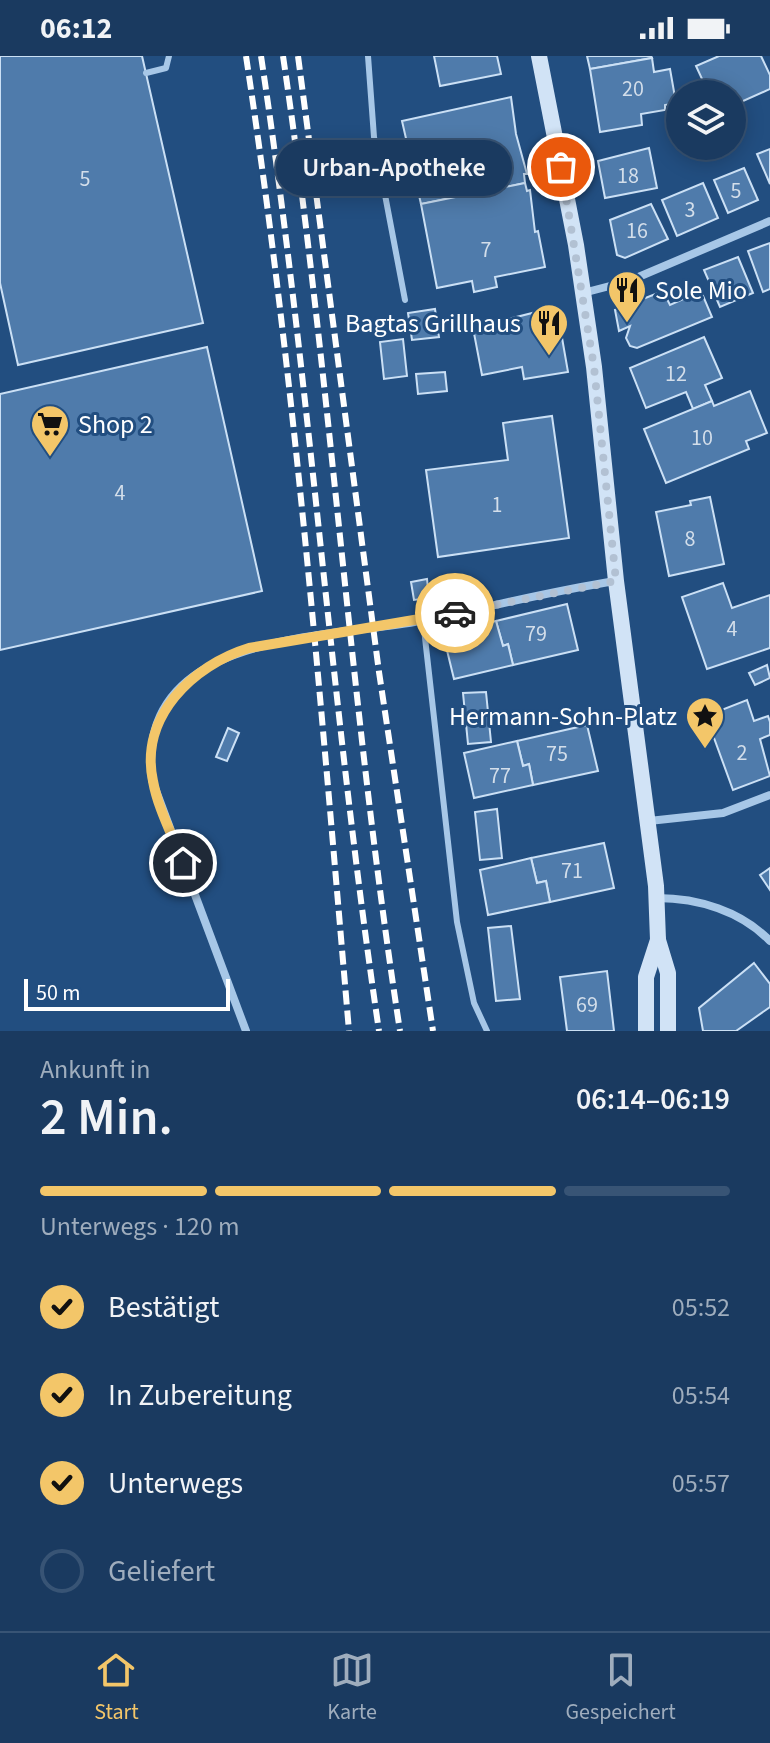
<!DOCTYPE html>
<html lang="de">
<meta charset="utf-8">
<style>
:root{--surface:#1a3a60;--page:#234166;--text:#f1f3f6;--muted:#9fadbd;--line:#385475;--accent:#f3c669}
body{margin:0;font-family:"Source Sans 3",sans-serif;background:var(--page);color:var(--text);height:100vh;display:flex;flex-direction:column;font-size:30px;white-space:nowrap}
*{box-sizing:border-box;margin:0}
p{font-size:26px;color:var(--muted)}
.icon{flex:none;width:44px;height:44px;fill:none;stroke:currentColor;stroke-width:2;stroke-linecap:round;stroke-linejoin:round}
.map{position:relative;height:975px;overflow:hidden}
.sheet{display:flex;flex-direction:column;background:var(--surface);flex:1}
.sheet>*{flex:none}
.fabs{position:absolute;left:666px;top:24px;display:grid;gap:16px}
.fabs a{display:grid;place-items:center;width:80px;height:80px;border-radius:50%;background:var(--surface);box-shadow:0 4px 20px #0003,0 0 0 2px var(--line);font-size:40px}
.scale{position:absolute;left:24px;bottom:20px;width:206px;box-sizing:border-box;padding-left:8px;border:4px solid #fff;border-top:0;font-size:22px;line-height:28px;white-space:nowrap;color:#fff;-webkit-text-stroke:6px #224e80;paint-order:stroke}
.pin{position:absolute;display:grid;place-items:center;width:68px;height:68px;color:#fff;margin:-34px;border:4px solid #fff;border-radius:50%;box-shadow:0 2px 8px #0007}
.courier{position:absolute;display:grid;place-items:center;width:80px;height:80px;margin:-40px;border:6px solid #f3c669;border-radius:50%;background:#fff;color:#222;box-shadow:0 2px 10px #0007}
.bubble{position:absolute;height:56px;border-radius:28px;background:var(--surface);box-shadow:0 4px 20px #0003,0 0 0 2px var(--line);font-size:26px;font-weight:600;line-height:56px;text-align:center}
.head em{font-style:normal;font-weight:600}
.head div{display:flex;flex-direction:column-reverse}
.head{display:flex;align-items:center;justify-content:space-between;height:136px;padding:0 40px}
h1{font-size:52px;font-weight:600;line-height:60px}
.bar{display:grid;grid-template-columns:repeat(4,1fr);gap:12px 8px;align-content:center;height:96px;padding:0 40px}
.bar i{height:10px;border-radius:6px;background:var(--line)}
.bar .selected{background:var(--accent)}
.bar p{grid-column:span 4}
ol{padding:0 40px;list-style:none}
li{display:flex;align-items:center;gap:24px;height:88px}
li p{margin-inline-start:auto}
li .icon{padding:8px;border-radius:50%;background:var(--accent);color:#111;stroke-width:4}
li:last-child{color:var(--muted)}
li i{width:44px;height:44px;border:4px solid var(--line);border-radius:50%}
.status{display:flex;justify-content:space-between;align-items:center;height:56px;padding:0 40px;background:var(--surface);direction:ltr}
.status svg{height:22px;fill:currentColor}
.dock{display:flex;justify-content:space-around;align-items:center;height:112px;border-top:2px solid var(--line);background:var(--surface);font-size:22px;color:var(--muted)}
.dock a{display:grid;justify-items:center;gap:4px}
.dock .selected{color:var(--accent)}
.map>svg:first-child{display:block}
.building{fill:#4f7bab;stroke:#cbe0f5;stroke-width:2}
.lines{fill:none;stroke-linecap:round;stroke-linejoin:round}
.lane{stroke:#a7c7e7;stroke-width:6}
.street{stroke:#a7c7e7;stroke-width:8}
.secondary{stroke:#d1e3f6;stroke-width:16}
.rail{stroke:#fff;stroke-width:6;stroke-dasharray:14 6;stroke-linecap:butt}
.done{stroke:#b2c1d3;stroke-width:8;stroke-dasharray:0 14.4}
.route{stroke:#f3c669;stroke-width:10}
.labels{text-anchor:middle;stroke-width:6;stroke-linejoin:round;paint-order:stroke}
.number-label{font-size:22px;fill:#d3deea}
.poi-label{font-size:26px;fill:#fff;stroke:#224e80;text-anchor:start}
</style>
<div class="status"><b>06:12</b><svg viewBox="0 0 49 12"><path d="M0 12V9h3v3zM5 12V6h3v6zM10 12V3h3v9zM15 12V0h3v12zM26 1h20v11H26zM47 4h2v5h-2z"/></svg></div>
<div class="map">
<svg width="770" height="975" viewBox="0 0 770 975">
<rect width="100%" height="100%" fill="#224e80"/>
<!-- building -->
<g class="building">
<polygon points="0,0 142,0 203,267 18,309 0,227"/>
<polygon points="434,0 497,0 501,18 440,30"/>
<polygon points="587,0 651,0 652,2 590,13"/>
<polygon points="719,0 761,0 770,19 770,33 732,50 732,38 709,38 696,10"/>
<polygon points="652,2 654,16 670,13 676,47 665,49 665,54 641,58 642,69 600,76 590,13"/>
<polygon points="511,41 516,78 527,118 524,118 525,127 421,148 402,65"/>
<polygon points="649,92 657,132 605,142 598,105"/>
<polygon points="770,93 770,128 757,98"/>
<polygon points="744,112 758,144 728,157 714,124"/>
<polygon points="525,127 527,135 530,134 535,176 538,175 545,211 495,221 497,231 474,236 472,225 437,232 421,148"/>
<polygon points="703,127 718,162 677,180 662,144"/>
<polygon points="651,148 668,183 625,202 617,199 610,164"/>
<polygon points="770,187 770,233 763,236 748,195"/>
<polygon points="738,201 753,237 720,251 704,214"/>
<polygon points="663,235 670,249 701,235 712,261 637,292 630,290 626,282 630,270 619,275 615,254"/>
<polygon points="435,253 439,281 412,284 408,257"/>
<polygon points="544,254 549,279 561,276 568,316 524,323 522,311 482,319 473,272"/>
<polygon points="704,281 722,322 705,329 712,345 693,353 686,336 646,352 630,312"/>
<polygon points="403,283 407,320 384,323 380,286"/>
<polygon points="207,291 262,535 0,594 0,338"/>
<polygon points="445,316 447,335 418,338 416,318"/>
<polygon points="750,335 767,377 746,385 749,393 666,427 644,373 712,345 714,350"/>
<polygon points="552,360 569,482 438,501 426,414 508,404 503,367"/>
<polygon points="710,441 724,508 669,520 656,456 691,449 690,445"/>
<polygon points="427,523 429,542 414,544 411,526"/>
<polygon points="723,527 732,552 770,539 770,592 707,613 682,541"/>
<polygon points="567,548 578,594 513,609 508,588 503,590 496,565"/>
<polygon points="496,565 503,590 508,588 513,609 454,623 443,578"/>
<polygon points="767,609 770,622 755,629 749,617"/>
<polygon points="486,636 491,686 468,688 463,637"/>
<polygon points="747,644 754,665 768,660 770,666 770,679 760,683 770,720 733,734 706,660"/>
<polygon points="587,669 598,715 533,729 529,708 523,710 517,685"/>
<polygon points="228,672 239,677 227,705 216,701"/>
<polygon points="517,685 523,710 529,708 533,729 474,742 464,697"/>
<polygon points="497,753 502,802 480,804 475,756"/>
<polygon points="604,787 614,832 550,846 546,825 537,827 531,802"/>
<polygon points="531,802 537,827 546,825 550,846 488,859 480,814"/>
<polygon points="770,812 770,834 760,819"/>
<polygon points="511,870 520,943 496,945 488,872"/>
<polygon points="754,907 770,928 770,951 736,975 703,975 699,952"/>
<polygon points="607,915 614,975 567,975 560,921"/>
</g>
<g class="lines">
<!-- lane -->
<g class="lane">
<polyline points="368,0 374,81 405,244"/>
<polyline points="146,17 166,12 169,0"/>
<polyline points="423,564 457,866 474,947 487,975"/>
</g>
<!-- street -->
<g class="street">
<polyline points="583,237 629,225 770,165"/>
<polyline points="649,765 723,757 770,739"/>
<path d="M657,842c41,0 84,13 113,43"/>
<path d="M246,975l-94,-251c-18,-148 172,-141 268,-159 66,-13 130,-30 196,-40"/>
</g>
<!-- secondary -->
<g class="secondary">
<polyline points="539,0 576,189 594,311 616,525 656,830 658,884 668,917 668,975"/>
<polyline points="646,975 646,921 658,884"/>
</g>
<!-- rail -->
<g class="rail">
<path d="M246,0c49,323 75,649 103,975"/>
<path d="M261,0c49,324 70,651 118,975"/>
<path d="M283,0c48,324 67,651 117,975"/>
<polyline points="298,0 379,616 433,975"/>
</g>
</g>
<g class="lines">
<!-- done -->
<polyline class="done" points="455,557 616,525 594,311 561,111"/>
<!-- route -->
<path class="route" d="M183,807c-10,-27 -25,-54 -30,-82 -14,-64 40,-116 96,-133l206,-35"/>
</g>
<!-- icons -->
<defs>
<g id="restaurant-pin" transform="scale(2)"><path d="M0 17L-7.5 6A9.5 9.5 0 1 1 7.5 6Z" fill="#f3c669" stroke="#224e80"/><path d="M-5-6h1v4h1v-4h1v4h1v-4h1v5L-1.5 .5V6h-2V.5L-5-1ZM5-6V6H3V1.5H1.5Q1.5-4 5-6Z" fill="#111"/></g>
<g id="supermarket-pin" transform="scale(2)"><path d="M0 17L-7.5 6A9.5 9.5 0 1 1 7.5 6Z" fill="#f3c669" stroke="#224e80"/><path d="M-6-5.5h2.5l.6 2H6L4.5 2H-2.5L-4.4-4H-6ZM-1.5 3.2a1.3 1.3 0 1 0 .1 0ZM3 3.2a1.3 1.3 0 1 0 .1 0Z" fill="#111"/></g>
<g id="sight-pin" transform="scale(2)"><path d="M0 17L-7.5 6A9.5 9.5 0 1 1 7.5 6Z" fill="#f3c669" stroke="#224e80"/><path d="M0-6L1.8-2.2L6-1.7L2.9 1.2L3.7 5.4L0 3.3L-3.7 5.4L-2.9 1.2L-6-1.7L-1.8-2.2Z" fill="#111"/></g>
</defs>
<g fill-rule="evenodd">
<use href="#restaurant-pin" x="627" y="234"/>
<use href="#restaurant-pin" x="549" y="267"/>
<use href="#supermarket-pin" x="50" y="368"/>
<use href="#sight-pin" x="705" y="660"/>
</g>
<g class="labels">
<!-- number labels -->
<g class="number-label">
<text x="633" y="40">20</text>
<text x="628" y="127">18</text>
<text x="85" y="130">5</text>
<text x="736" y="142">5</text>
<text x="690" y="161">3</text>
<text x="637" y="182">16</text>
<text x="486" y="201">7</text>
<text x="676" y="325">12</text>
<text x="702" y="389">10</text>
<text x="120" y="444">4</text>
<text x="497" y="456">1</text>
<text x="690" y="490">8</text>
<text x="732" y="580">4</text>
<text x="536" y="585">79</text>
<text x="742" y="704">2</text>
<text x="557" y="705">75</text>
<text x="500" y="727">77</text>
<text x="572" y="822">71</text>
<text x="587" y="956">69</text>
</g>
<!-- poi labels -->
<g class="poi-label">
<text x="655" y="243">Sole Mio</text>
<text x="521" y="276" text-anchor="end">Bagtas Grillhaus</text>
<text x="78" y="377">Shop 2</text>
<text x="677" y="669" text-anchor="end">Hermann-Sohn-Platz</text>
</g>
</g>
</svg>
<div class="fabs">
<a><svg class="icon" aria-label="layers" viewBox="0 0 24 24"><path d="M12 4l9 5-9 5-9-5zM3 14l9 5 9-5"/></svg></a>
</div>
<div class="scale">50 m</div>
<div class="pin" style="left:561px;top:111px;background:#ea580c"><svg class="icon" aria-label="bag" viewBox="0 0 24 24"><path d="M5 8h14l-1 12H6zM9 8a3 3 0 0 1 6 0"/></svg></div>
<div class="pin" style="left:183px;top:807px;background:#1f2937"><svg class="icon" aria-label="home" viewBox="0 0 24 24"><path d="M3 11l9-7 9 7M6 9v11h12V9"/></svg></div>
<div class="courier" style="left:455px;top:557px"><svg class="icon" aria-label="car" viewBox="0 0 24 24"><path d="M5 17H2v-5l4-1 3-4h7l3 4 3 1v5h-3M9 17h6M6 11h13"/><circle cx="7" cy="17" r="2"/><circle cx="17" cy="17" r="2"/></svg></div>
<div class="bubble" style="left:276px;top:84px;width:236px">Urban-Apotheke</div>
</div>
<section class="sheet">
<div class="head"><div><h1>2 Min.</h1><p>Ankunft in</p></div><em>06:14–06:19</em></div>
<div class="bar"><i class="selected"></i><i class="selected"></i><i class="selected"></i><i></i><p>Unterwegs · 120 m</p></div>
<ol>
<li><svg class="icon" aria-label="check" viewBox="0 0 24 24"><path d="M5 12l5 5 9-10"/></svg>Bestätigt<p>05:52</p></li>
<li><svg class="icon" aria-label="check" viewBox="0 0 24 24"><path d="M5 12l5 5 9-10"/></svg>In Zubereitung<p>05:54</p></li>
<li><svg class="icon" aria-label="check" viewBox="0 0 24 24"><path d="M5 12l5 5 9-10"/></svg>Unterwegs<p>05:57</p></li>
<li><i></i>Geliefert</li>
</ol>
</section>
<nav class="dock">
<a class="selected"><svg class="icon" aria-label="home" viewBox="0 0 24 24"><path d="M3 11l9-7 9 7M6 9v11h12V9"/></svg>Start</a>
<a><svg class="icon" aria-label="map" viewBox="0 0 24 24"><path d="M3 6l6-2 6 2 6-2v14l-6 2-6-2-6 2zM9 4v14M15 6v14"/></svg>Karte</a>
<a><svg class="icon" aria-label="saved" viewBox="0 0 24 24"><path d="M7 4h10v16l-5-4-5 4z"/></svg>Gespeichert</a>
</nav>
